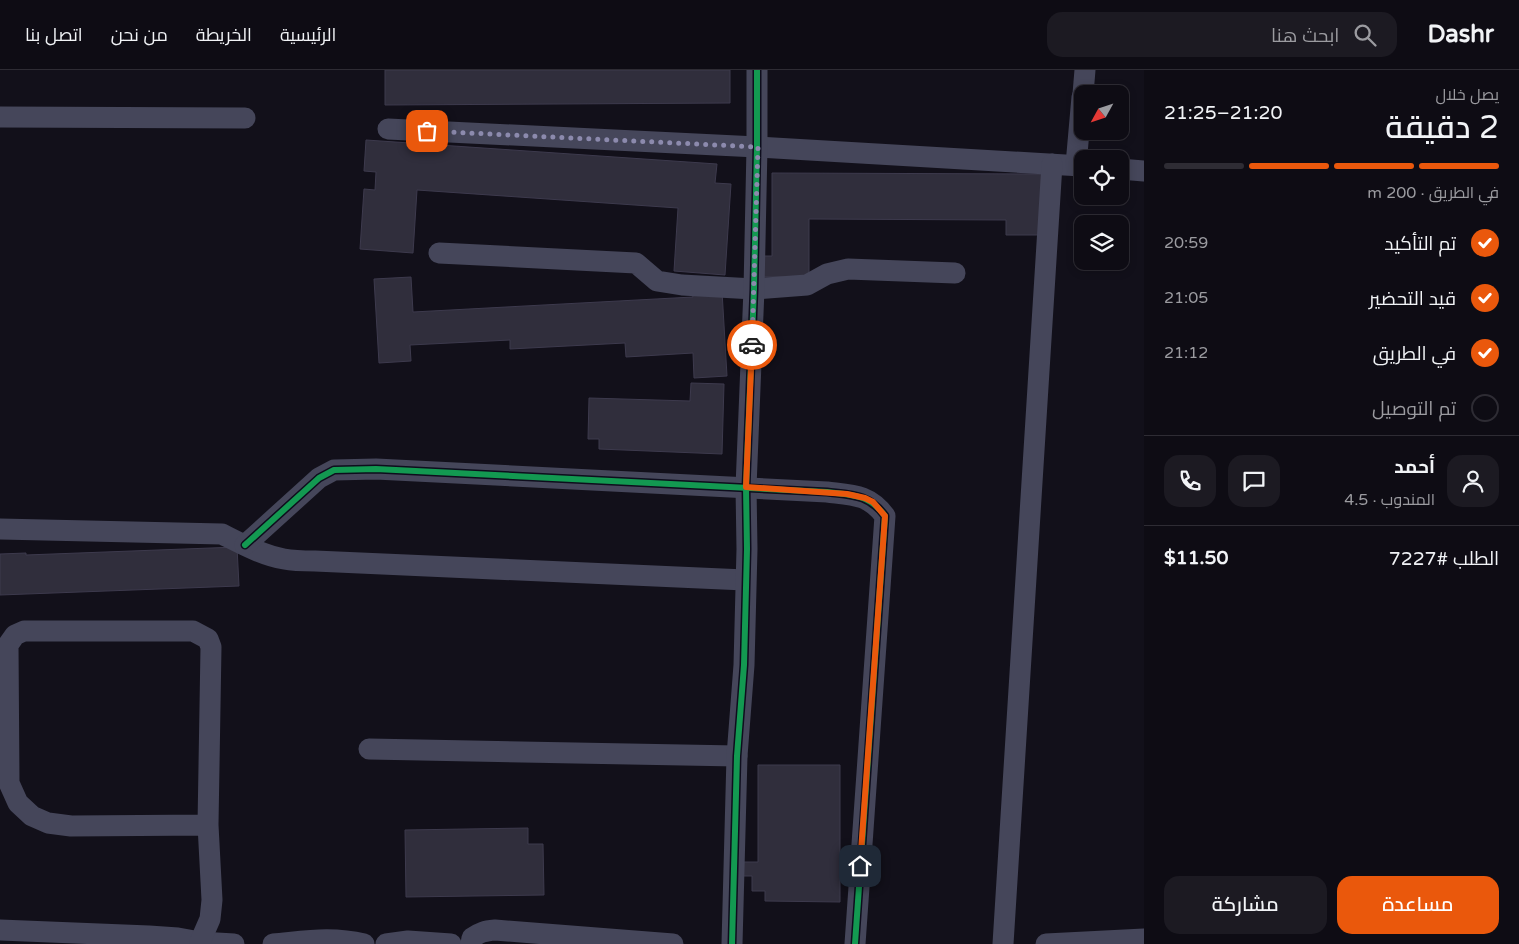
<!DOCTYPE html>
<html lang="ar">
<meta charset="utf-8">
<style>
:root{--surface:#0e0c14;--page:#1c1a22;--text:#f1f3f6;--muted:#9b9ba0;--line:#2e2c34;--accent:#ea580c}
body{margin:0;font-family:"Varela Round",Cairo,sans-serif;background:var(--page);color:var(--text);direction:rtl;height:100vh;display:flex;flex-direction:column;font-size:19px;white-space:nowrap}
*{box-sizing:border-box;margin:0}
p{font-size:16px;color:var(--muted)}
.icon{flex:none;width:28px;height:28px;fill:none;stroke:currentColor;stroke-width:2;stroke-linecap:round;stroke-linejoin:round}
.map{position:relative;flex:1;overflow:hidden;direction:ltr}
.side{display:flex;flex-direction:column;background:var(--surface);width:375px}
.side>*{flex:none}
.needle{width:32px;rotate:230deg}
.tools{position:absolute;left:1074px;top:15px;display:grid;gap:10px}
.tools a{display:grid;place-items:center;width:55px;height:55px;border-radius:10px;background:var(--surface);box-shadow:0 2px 8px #0003,0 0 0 1px var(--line);font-size:25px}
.pin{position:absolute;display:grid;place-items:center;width:42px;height:42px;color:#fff;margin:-21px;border-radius:10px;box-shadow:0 2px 8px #0006}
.courier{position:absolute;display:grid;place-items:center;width:50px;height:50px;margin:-25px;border:4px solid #ea580c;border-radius:50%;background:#fff;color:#222;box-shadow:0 1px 6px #0007}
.overview em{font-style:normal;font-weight:600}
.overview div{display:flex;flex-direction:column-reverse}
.overview{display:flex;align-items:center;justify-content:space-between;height:85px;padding:0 20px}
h1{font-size:32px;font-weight:600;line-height:38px}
.bar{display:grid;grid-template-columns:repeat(4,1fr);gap:8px 5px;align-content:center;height:60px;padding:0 20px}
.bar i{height:6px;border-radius:4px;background:var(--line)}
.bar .on{background:var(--accent)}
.bar p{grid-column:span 4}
.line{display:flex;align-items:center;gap:12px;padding:0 20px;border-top:1px solid var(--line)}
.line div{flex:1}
.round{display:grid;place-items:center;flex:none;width:52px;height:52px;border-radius:15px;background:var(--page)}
ol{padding:0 20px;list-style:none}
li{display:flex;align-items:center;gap:15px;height:55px}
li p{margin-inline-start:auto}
li .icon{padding:5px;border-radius:50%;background:var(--accent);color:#fff;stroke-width:4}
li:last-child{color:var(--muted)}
li i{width:28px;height:28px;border:2px solid var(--line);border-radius:50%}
.action{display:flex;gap:10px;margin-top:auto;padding:10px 20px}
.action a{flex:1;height:58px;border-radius:15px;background:var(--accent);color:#fff;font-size:20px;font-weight:600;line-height:58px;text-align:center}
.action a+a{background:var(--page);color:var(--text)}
header{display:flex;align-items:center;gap:30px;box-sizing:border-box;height:70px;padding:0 25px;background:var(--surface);border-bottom:1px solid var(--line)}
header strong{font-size:24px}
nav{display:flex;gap:28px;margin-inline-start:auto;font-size:18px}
.search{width:350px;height:45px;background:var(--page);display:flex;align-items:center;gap:12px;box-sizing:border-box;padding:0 18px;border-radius:15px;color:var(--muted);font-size:19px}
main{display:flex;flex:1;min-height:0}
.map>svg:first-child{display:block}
.building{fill:#302e3c;stroke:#3d3a4d}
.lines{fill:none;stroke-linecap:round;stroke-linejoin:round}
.minor{stroke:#45465a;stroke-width:21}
.cycleway-casing{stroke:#0e0d1d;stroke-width:9}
.cycleway{stroke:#139951;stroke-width:6}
.done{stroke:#8c8aad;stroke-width:5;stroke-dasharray:0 9}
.route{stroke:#ea580c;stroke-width:6}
</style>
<header>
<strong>Dashr</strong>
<div class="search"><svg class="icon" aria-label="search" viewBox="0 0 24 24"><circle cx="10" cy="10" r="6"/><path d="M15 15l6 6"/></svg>ابحث هنا</div>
<nav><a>الرئيسية</a><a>الخريطة</a><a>من نحن</a><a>اتصل بنا</a></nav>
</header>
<main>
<section class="side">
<div class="overview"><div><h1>2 دقيقة</h1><p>يصل خلال</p></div><em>21:20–21:25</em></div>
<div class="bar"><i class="on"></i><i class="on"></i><i class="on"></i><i></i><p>في الطريق · 200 m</p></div>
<ol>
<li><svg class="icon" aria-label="check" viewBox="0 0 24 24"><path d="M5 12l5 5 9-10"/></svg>تم التأكيد<p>20:59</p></li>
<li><svg class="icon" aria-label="check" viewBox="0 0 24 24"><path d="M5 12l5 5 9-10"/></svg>قيد التحضير<p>21:05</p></li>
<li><svg class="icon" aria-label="check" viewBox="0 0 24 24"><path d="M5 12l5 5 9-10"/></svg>في الطريق<p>21:12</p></li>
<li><i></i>تم التوصيل</li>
</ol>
<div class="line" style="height:90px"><a class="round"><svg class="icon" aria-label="person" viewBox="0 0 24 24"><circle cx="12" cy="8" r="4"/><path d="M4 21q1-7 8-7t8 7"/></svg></a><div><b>أحمد</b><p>المندوب · 4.5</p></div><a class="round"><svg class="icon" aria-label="chat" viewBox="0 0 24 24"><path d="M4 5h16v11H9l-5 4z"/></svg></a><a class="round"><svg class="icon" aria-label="phone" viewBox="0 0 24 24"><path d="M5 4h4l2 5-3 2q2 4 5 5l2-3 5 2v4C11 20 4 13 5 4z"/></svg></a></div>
<div class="line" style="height:65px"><div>الطلب #7227</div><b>$11.50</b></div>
<div class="action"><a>مساعدة</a><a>مشاركة</a></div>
</section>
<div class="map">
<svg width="1144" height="874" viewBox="0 0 1144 874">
<rect width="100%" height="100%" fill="#12101a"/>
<!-- building -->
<g class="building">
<polygon points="385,0 730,0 730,33 385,35"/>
<polygon points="366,70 717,94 715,113 731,114 725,205 674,201 678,138 417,120 413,183 360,179 364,119 375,120 376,102 364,101"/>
<polygon points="772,103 1044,104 1043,165 1006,165 1006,150 809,149 809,207 759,207 759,186 772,186"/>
<polygon points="411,207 413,242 693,227 692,223 722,221 727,306 694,308 693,283 626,287 625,273 510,279 510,270 410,275 411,291 379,293 374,209"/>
<polygon points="691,313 724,314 722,384 599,379 599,369 588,369 589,328 690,331"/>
<polygon points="237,477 239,516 0,525 0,484 26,483 26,485"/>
<polygon points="758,695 840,695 840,832 765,831 765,821 752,821 752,806 743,806 743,792 758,792"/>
<polygon points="528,758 528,774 543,774 544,825 406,827 405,760"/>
</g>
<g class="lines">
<!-- minor -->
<g class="minor">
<polyline points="1083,24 1085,0"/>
<polyline points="0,47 245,48"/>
<polyline points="388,59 757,77 1082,96"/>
<polyline points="1076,95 1082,27"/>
<polyline points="1120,99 1144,101"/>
<polyline points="439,183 636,193 657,211 682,215 754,219 807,215 827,204 848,199 955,203"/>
<path d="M0,459l222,5c20,10 40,21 62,25 10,2 21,2 31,2l430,19"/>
<path d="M245,475l74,-67 15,-8 42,-1 451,23c25,3 42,2 58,24l-30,428"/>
<polyline points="369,679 737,686"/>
<polyline points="0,860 149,866 178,868 200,872 234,874"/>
<polyline points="200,872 210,849 212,830 208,755 211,577 208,569 193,561 24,561 15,565 8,575 9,713 18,733 32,746 48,753 71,756 208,755"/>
<path d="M273,874c33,-3 58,-8 91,0"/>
<polyline points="386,874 408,871 451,874"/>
<path d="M471,874l1,-6c8,-6 13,-7 23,-8l178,14"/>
<polyline points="732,874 737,686 744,595 747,479 746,417 754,219 757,77 757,0"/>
<polyline points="1003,874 1052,94"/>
<polyline points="1046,874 1144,869"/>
</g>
<!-- cycleway casing -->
<g class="cycleway-casing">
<g id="cycleway">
<path d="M245,475l74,-67 15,-8 42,-1 451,23c25,3 42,2 58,24l-30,428"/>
<polyline points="732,874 737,686 744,595 747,479 746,417 754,219 757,77 757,0"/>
</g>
</g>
<!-- cycleway -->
<use href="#cycleway" class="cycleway"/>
</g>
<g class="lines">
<!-- done -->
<polyline class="done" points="427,61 758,77 752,275"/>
<!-- route -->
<polyline class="route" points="752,275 746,417 847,424 865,428 873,432 885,446 860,796"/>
</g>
</svg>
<div class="tools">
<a><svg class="needle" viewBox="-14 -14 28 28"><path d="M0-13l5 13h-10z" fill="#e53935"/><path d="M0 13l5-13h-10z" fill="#9b9ba0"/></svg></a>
<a><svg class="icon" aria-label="locate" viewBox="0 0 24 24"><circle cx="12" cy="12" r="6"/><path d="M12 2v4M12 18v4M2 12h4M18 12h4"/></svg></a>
<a><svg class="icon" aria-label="layers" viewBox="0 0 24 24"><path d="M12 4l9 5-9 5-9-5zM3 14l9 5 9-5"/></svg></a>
</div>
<div class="pin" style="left:427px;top:61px;background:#ea580c"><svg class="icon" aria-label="bag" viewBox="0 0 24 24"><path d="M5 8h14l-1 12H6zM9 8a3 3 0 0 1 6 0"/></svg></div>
<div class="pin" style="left:860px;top:796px;background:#1f2937"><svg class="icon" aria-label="home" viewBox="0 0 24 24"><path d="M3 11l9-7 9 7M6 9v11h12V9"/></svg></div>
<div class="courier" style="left:752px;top:275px"><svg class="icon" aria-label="car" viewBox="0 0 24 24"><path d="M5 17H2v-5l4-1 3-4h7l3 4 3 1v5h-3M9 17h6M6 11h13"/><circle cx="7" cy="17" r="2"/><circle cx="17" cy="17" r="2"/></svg></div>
</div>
</main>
